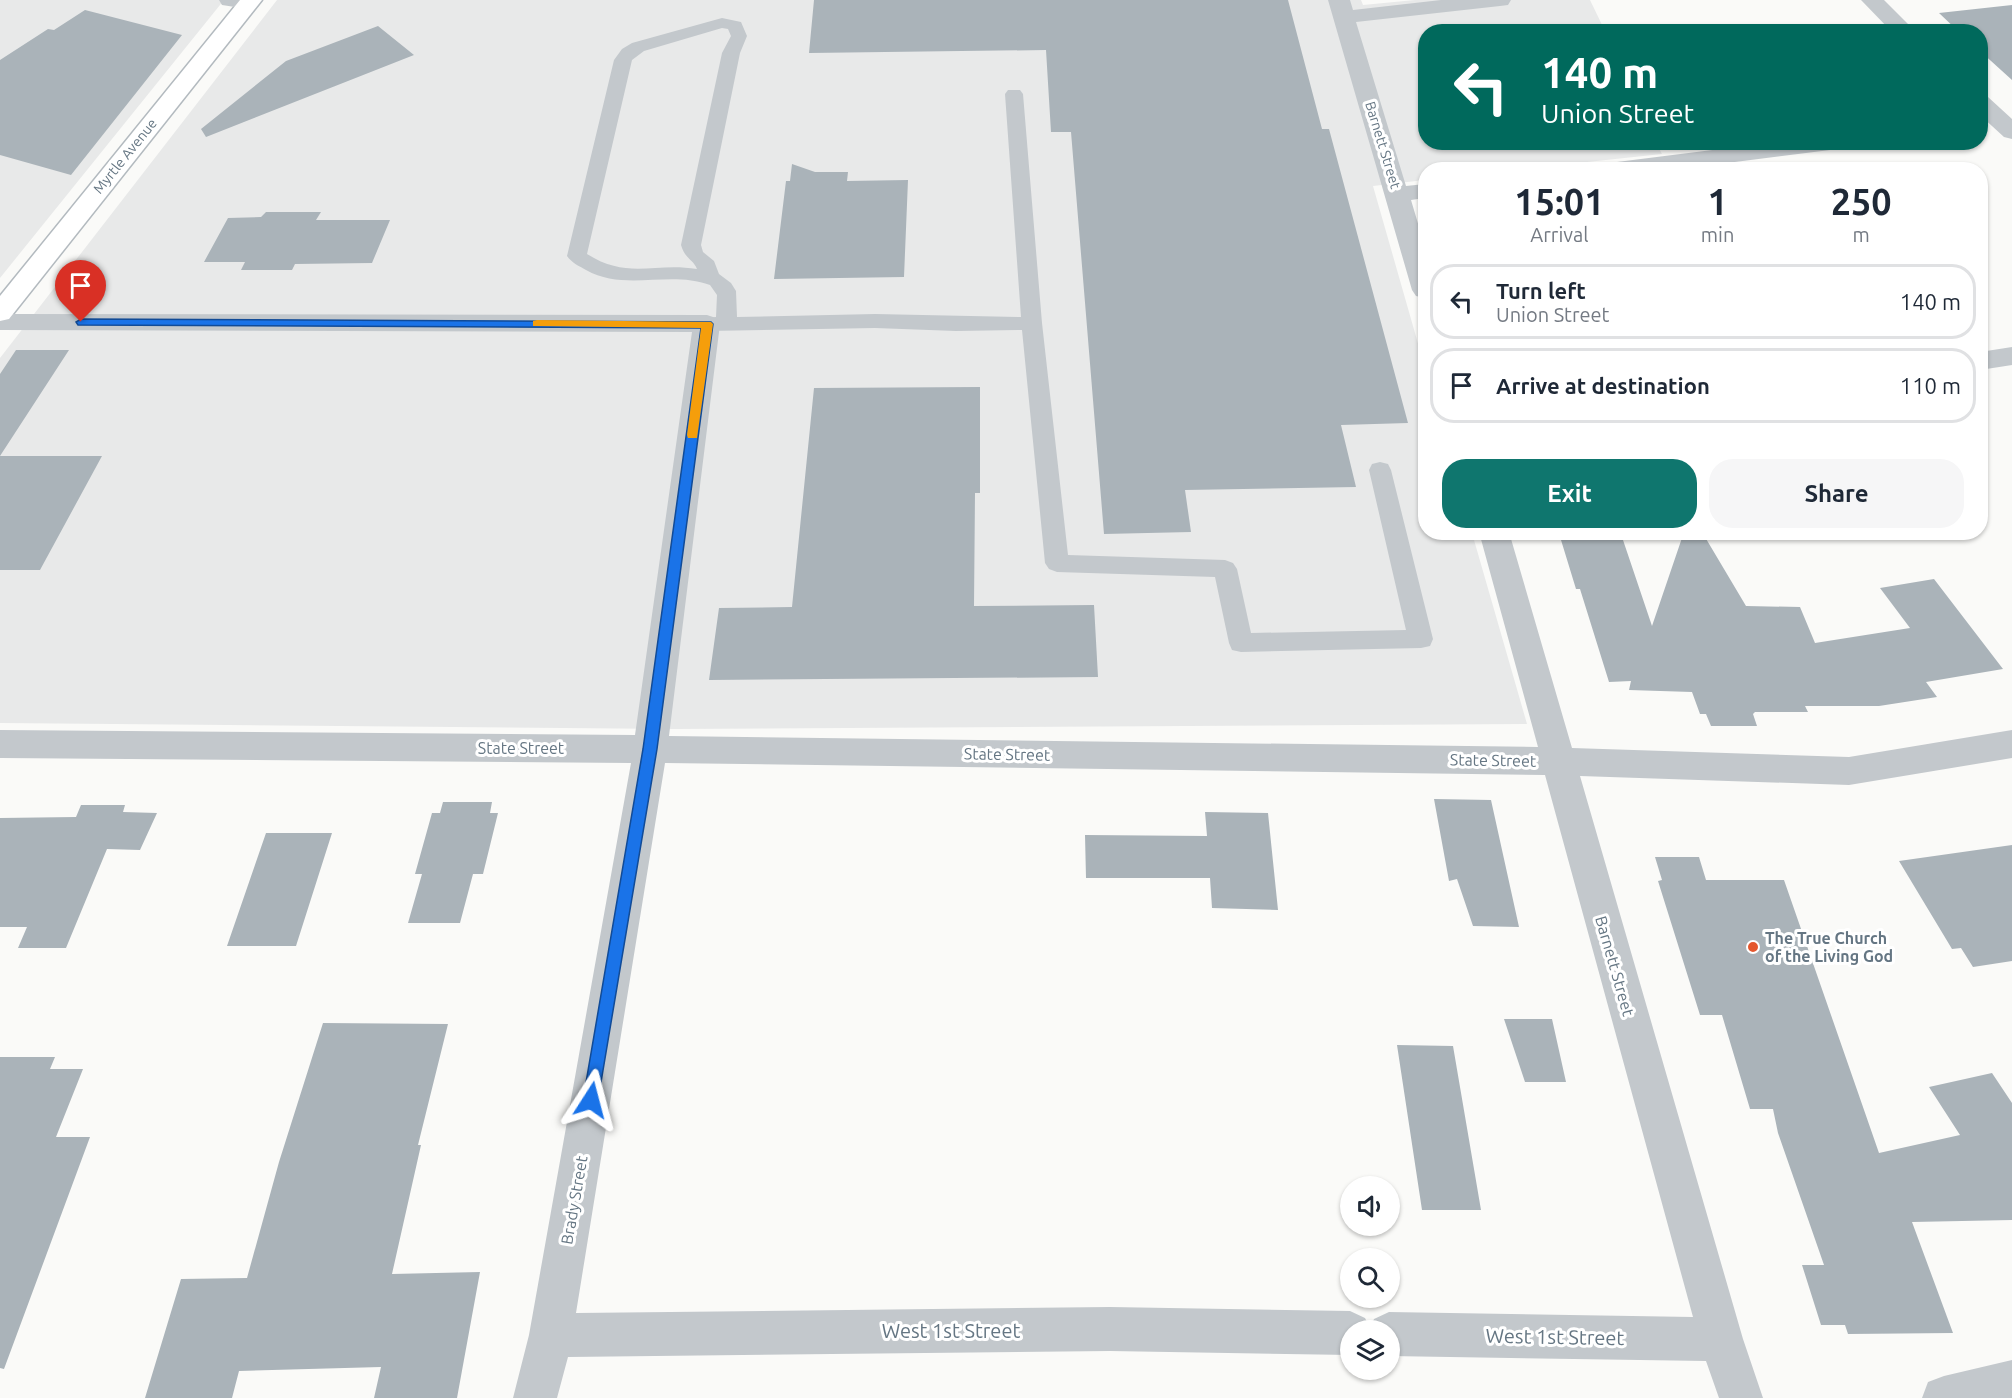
<!DOCTYPE html>
<style>
:root{--surface:#fff;--page:#f6f6f7;--text:#1f2937;--muted:#747a83;--line:#e0e1e3;--accent:#0f766e}
body{margin:0;font-family:Ubuntu,sans-serif;background:var(--page);color:var(--text);height:100vh;display:flex;flex-direction:column;font-size:22px;white-space:nowrap}
*{box-sizing:border-box;margin:0}
p{font-size:20px;color:var(--muted)}
.icon{flex:none;width:33px;height:33px;fill:none;stroke:currentColor;stroke-width:2;stroke-linecap:round;stroke-linejoin:round}
.map{position:relative;flex:1;overflow:hidden}
.side{position:absolute;left:1418px;top:162px;width:570px;height:378px;display:flex;flex-direction:column;background:var(--surface);border-radius:24px;box-shadow:0 2px 4px #0004}
.side>*{flex:none}
.hud{position:absolute;left:1418px;top:24px;width:570px;height:126px;border-radius:24px;box-shadow:0 2px 4px #0004;background:#00695c;color:#fff;overflow:hidden}
.controls{position:absolute;left:1340px;top:1176px;display:grid;gap:12px}
.controls a{display:grid;place-items:center;width:60px;height:60px;border-radius:50%;background:var(--surface);box-shadow:0 2px 4px #0004;font-size:30px}
.pin{position:absolute;display:grid;place-items:center;width:51px;height:51px;color:#fff;margin:-62px -26px;border-radius:50% 50% 50% 0;rotate:-45deg;box-shadow:0 0 6px #0007}
.pin .icon{rotate:45deg}
.me{position:absolute;width:66px;margin:-33px;rotate:9deg;stroke-linejoin:round;filter:drop-shadow(0 0 4px #0008)}
.turn{display:flex;align-items:center;gap:21px;height:126px;padding:0 24px;font-size:27px}
.turn .icon{width:78px;height:78px;stroke-width:2.5}
.turn b{display:block;font-size:42px;line-height:51px}
.eta{display:flex;justify-content:space-evenly;align-items:center;height:102px;text-align:center}
.eta b{font-size:36px;font-weight:700;line-height:42px}
.action{display:flex;gap:12px;margin-top:auto;padding:12px 24px}
.action a{flex:1;height:69px;border-radius:24px;background:var(--accent);color:#fff;font-size:24px;font-weight:700;line-height:69px;text-align:center}
.action a+a{background:var(--page);color:var(--text)}
ul{padding:0;list-style:none}
li{display:flex;align-items:center;gap:18px;height:75px;margin:0 12px 9px;padding:0 12px;border:3px solid var(--line);border-radius:24px}
li div{flex:1}
li b{display:block;font-size:22px}
li em{font-style:normal}
.map>svg:first-child{display:block}
.built{fill:#e8e9e9}
.building{fill:#aab3b9}
.lines{fill:none;stroke-linecap:round;stroke-linejoin:round}
.secondary-casing{stroke:#b3babf;stroke-width:3}
.lane{fill:#c3c8cc;fill-rule:evenodd}
.street{fill:#c3c8cc;fill-rule:evenodd}
.secondary{fill:#fff;fill-rule:evenodd}
.route{fill:#1a73e8;stroke:#114b97;stroke-width:1.5}
.slow{fill:#f59e0b}
.poi-dot{fill:#e4572e;stroke:#fff;stroke-width:2}
.labels{text-anchor:middle;stroke-width:6;stroke-linejoin:round;paint-order:stroke}
.far-street-label{font-size:14px;fill:#657683;stroke:#fff}
.street-label{font-size:16px;fill:#657683;stroke:#fff}
.poi-label{font-size:16px;font-weight:bold;fill:#657683;stroke:#fff;text-anchor:start}
.near-street-label{font-size:20px;fill:#657683;stroke:#fff}
</style>
<div class="map">
<svg width="2012" height="1398" viewBox="0 0 2012 1398">
<rect width="100%" height="100%" fill="#fafaf8"/>
<path class="built" d="M 0,0 L 224,0 L 0,278 Z
M 277,0 L 1361,0 L 1363,5 L 1415,0 L 1590,0 L 1605,31 L 1425,32 L 1425,142 L 1656,143 L 1662,154 L 1522,169 L 1425,170 L 1425,180 L 1373,186 L 1425,368 L 1425,532 L 1472,533 L 1527,724 L 674,729 L 0,723 L 0,358 Z"/>
<path class="building" d="M 814,0 L 1288,0 L 1322,129 L 1329,129 L 1408,423 L 1341,425 L 1356,487 L 1185,490 L 1191,532 L 1104,534 L 1071,132 L 1051,132 L 1046,50 L 809,53 Z
M 2012,5 L 2012,80 L 1980,51 L 1980,32 L 1959,32 L 1939,13 Z
M 85,10 L 182,35 L 71,175 L 0,155 L 0,60 L 48,29 L 54,30 Z
M 378,26 L 414,55 L 206,137 L 201,129 L 286,61 Z
M 792,164 L 815,172 L 848,172 L 847,181 L 908,180 L 904,277 L 774,279 L 786,181 L 790,181 Z
M 266,212 L 321,212 L 316,220 L 390,220 L 372,263 L 295,264 L 292,270 L 241,270 L 245,262 L 204,262 L 228,218 L 261,217 Z
M 16,350 L 69,350 L 0,456 L 102,456 L 40,570 L 0,570 L 0,374 Z
M 980,387 L 980,493 L 975,493 L 974,606 L 1094,605 L 1098,677 L 709,680 L 719,608 L 792,607 L 814,388 Z
M 1684,532 L 1702,532 L 1746,606 L 1800,607 L 1815,643 L 1910,628 L 1880,588 L 1934,579 L 2003,669 L 1926,682 L 1937,697 L 1879,706 L 1805,706 L 1808,712 L 1755,712 L 1753,714 L 1757,726 L 1711,726 L 1706,714 L 1700,714 L 1692,692 L 1629,690 L 1631,681 L 1609,682 L 1580,589 L 1576,589 L 1561,540 L 1623,540 L 1652,626 Z
M 1434,799 L 1491,800 L 1519,927 L 1473,926 L 1457,879 L 1449,881 Z
M 443,802 L 492,802 L 490,813 L 498,813 L 483,874 L 473,874 L 460,923 L 408,923 L 422,874 L 415,874 L 432,813 L 440,813 Z
M 81,805 L 125,805 L 123,812 L 157,813 L 140,850 L 107,849 L 66,948 L 18,948 L 27,927 L 0,927 L 0,818 L 76,817 Z
M 1205,812 L 1268,813 L 1278,910 L 1212,908 L 1210,878 L 1086,878 L 1085,835 L 1207,836 Z
M 266,833 L 332,833 L 296,946 L 227,946 Z
M 2012,845 L 2012,961 L 1973,967 L 1961,948 L 1952,949 L 1899,861 Z
M 1655,857 L 1699,857 L 1706,880 L 1784,880 L 1879,1153 L 1960,1135 L 1929,1087 L 1992,1073 L 2012,1103 L 2012,1220 L 1912,1222 L 1953,1333 L 1848,1334 L 1845,1325 L 1821,1325 L 1802,1265 L 1824,1265 L 1778,1133 L 1773,1109 L 1750,1109 L 1722,1015 L 1700,1015 L 1658,881 L 1662,880 Z
M 1504,1019 L 1552,1019 L 1566,1082 L 1525,1082 Z
M 323,1023 L 448,1024 L 418,1145 L 421,1145 L 392,1274 L 480,1272 L 457,1398 L 374,1398 L 381,1367 L 239,1371 L 232,1398 L 145,1398 L 181,1279 L 247,1278 L 279,1162 Z
M 1397,1045 L 1453,1046 L 1481,1210 L 1422,1210 Z
M 0,1057 L 55,1057 L 50,1069 L 83,1069 L 56,1137 L 90,1137 L 4,1369 L 0,1368 Z"/>
<g class="lines">
<defs>
<path id="secondary" d="M 240,0 L 262,0 L 9,319 L 0,321 L 0,296 Z"/>
</defs>
<use href="#secondary" class="secondary-casing"/>
<path class="lane" d="M 722,18 L 741,22 L 747,36 L 740,53 L 701,245 L 703,252 L 714,261 L 719,274 L 731,283 L 736,291 L 737,317 L 875,314 L 1021,317 L 1005,94 L 1008,90 L 1020,90 L 1023,94 L 1042,323 L 1068,555 L 1225,560 L 1233,563 L 1237,569 L 1251,633 L 1406,630 L 1369,470 L 1372,464 L 1380,462 L 1388,464 L 1391,470 L 1433,639 L 1430,646 L 1421,648 L 1241,652 L 1232,650 L 1229,643 L 1215,577 L 1057,572 L 1049,569 L 1045,563 L 1022,330 L 956,331 L 875,328 L 707,331 L 700,329 L 697,324 L 700,319 L 716,317 L 717,295 L 710,285 C 669,270 625,292 586,270 C 579,266 572,263 567,256 L 614,60 L 622,49 L 632,43 ZM 722,28 L 728,29 L 731,36 L 722,53 L 681,245 C 685,259 693,259 697,269 C 654,262 628,280 587,254 L 632,60 L 644,51 Z"/>
<path class="street" d="M 219,0 L 257,0 L 259,3 L 256,8 L 248,9 L 222,5 Z
M 1328,0 L 1350,0 L 1353,10 L 1441,0 L 1511,0 L 1508,5 L 1500,6 L 1356,22 L 1406,186 L 1425,184 L 1425,198 L 1411,200 L 1425,247 L 1425,298 L 1416,296 L 1412,290 Z
M 1861,0 L 1884,0 L 1916,32 L 1892,32 Z
M 1980,95 L 1988,97 L 2012,119 L 2012,139 L 2004,137 L 1980,115 Z
M 1776,142 L 1849,142 L 1846,147 L 1838,149 L 1672,170 L 1597,170 L 1600,165 L 1609,163 Z
M 0,314 L 707,315 L 716,318 L 720,324 L 669,736 L 1538,747 L 1479,532 L 1509,532 L 1572,748 L 1849,757 L 2012,730 L 2012,758 L 1849,785 L 1580,776 L 1743,1339 L 1763,1398 L 1719,1398 L 1706,1361 L 1389,1356 L 1389,1330 L 1350,1330 L 1350,1355 L 1110,1351 L 568,1357 L 557,1398 L 513,1398 L 529,1335 L 631,763 L 0,758 L 0,730 L 635,735 L 692,332 L 0,330 ZM 665,763 L 1545,775 L 1693,1317 L 1389,1312 L 1374,1319 L 1370,1328 L 1365,1318 L 1350,1311 L 1110,1307 L 576,1313 Z
M 2012,347 L 2012,365 L 1980,370 L 1980,352 Z
M 2012,1360 L 2012,1398 L 1922,1398 L 1928,1382 L 1944,1376 Z"/>
<use href="#secondary" class="secondary"/>
</g>
<path class="route" d="M 81,319 L 711,322 L 713,324 L 657,749 L 597,1106 L 591,1108 L 585,1106 L 583,1100 L 643,749 L 701,328 L 78,325 L 76,322 Z"/>
<path class="slow" d="M 537,320 L 711,322 L 713,324 L 697,438 L 688,438 L 687,435 L 701,328 L 533,326 L 533,321 Z"/>
<circle class="poi-dot" cx="1753" cy="947" r="6"/>
<g class="labels">
<g class="far-street-label">
<text transform="translate(1383 145) rotate(73)" y="5">Barnett Street</text>
<text transform="translate(125 156) rotate(-51)" y="5">Myrtle Avenue</text>
</g>
<g class="street-label">
<text x="521" y="754">State Street</text>
<text transform="translate(1007 754) rotate(1)" y="6">State Street</text>
<text transform="translate(1493 760) rotate(1)" y="6">State Street</text>
<text transform="translate(1615 966) rotate(74)" y="6">Barnett Street</text>
<text transform="translate(574 1200) rotate(-80)" y="6">Brady Street</text>
</g>
<g class="poi-label">
<text x="1765" y="944">The True Church<tspan x="1765" dy="18">of the Living God</tspan></text>
</g>
<g class="near-street-label">
<text x="951" y="1338">West 1st Street</text>
<text transform="translate(1555 1337) rotate(1)" y="7">West 1st Street</text>
</g>
</g>
</svg>
<div class="controls">
<a><svg class="icon" aria-label="sound" viewBox="0 0 24 24"><path d="M4 9h4l5-4v14l-5-4H4zM17 9q2 3 0 6"/></svg></a>
<a><svg class="icon" aria-label="search" viewBox="0 0 24 24"><circle cx="10" cy="10" r="6"/><path d="M15 15l6 6"/></svg></a>
<a><svg class="icon" aria-label="layers" viewBox="0 0 24 24"><path d="M12 4l9 5-9 5-9-5zM3 14l9 5 9-5"/></svg></a>
</div>
<div class="pin" style="left:81px;top:322px;background:#d93025"><svg class="icon" aria-label="arrive" viewBox="0 0 24 24"><path d="M6 21V4h12l-3 4 3 4H6"/></svg></div>
<svg class="me" style="left:591px;top:1100px" viewBox="-20 -20 40 40"><path d="M0-17L14 15 0 8-14 15z" fill="#1a73e8" stroke="#fff" stroke-width="4"/></svg>
<div class="hud">
<div class="turn"><svg class="icon" aria-label="left" viewBox="0 0 24 24"><path d="M17 20v-9H6M10 6l-5 5 5 5"/></svg><div><b>140 m</b>Union Street</div></div>
</div>
<section class="side">
<div class="eta">
<div><b>15:01</b><p>Arrival</p></div>
<div><b>1</b><p>min</p></div>
<div><b>250</b><p>m</p></div>
</div>
<ul>
<li><svg class="icon" aria-label="left" viewBox="0 0 24 24"><path d="M17 20v-9H6M10 6l-5 5 5 5"/></svg><div><b>Turn left</b><p>Union Street</p></div><em>140 m</em></li>
<li><svg class="icon" aria-label="arrive" viewBox="0 0 24 24"><path d="M6 21V4h12l-3 4 3 4H6"/></svg><div><b>Arrive at destination</b></div><em>110 m</em></li>
</ul>
<div class="action"><a>Exit</a><a>Share</a></div>
</section>
</div>
